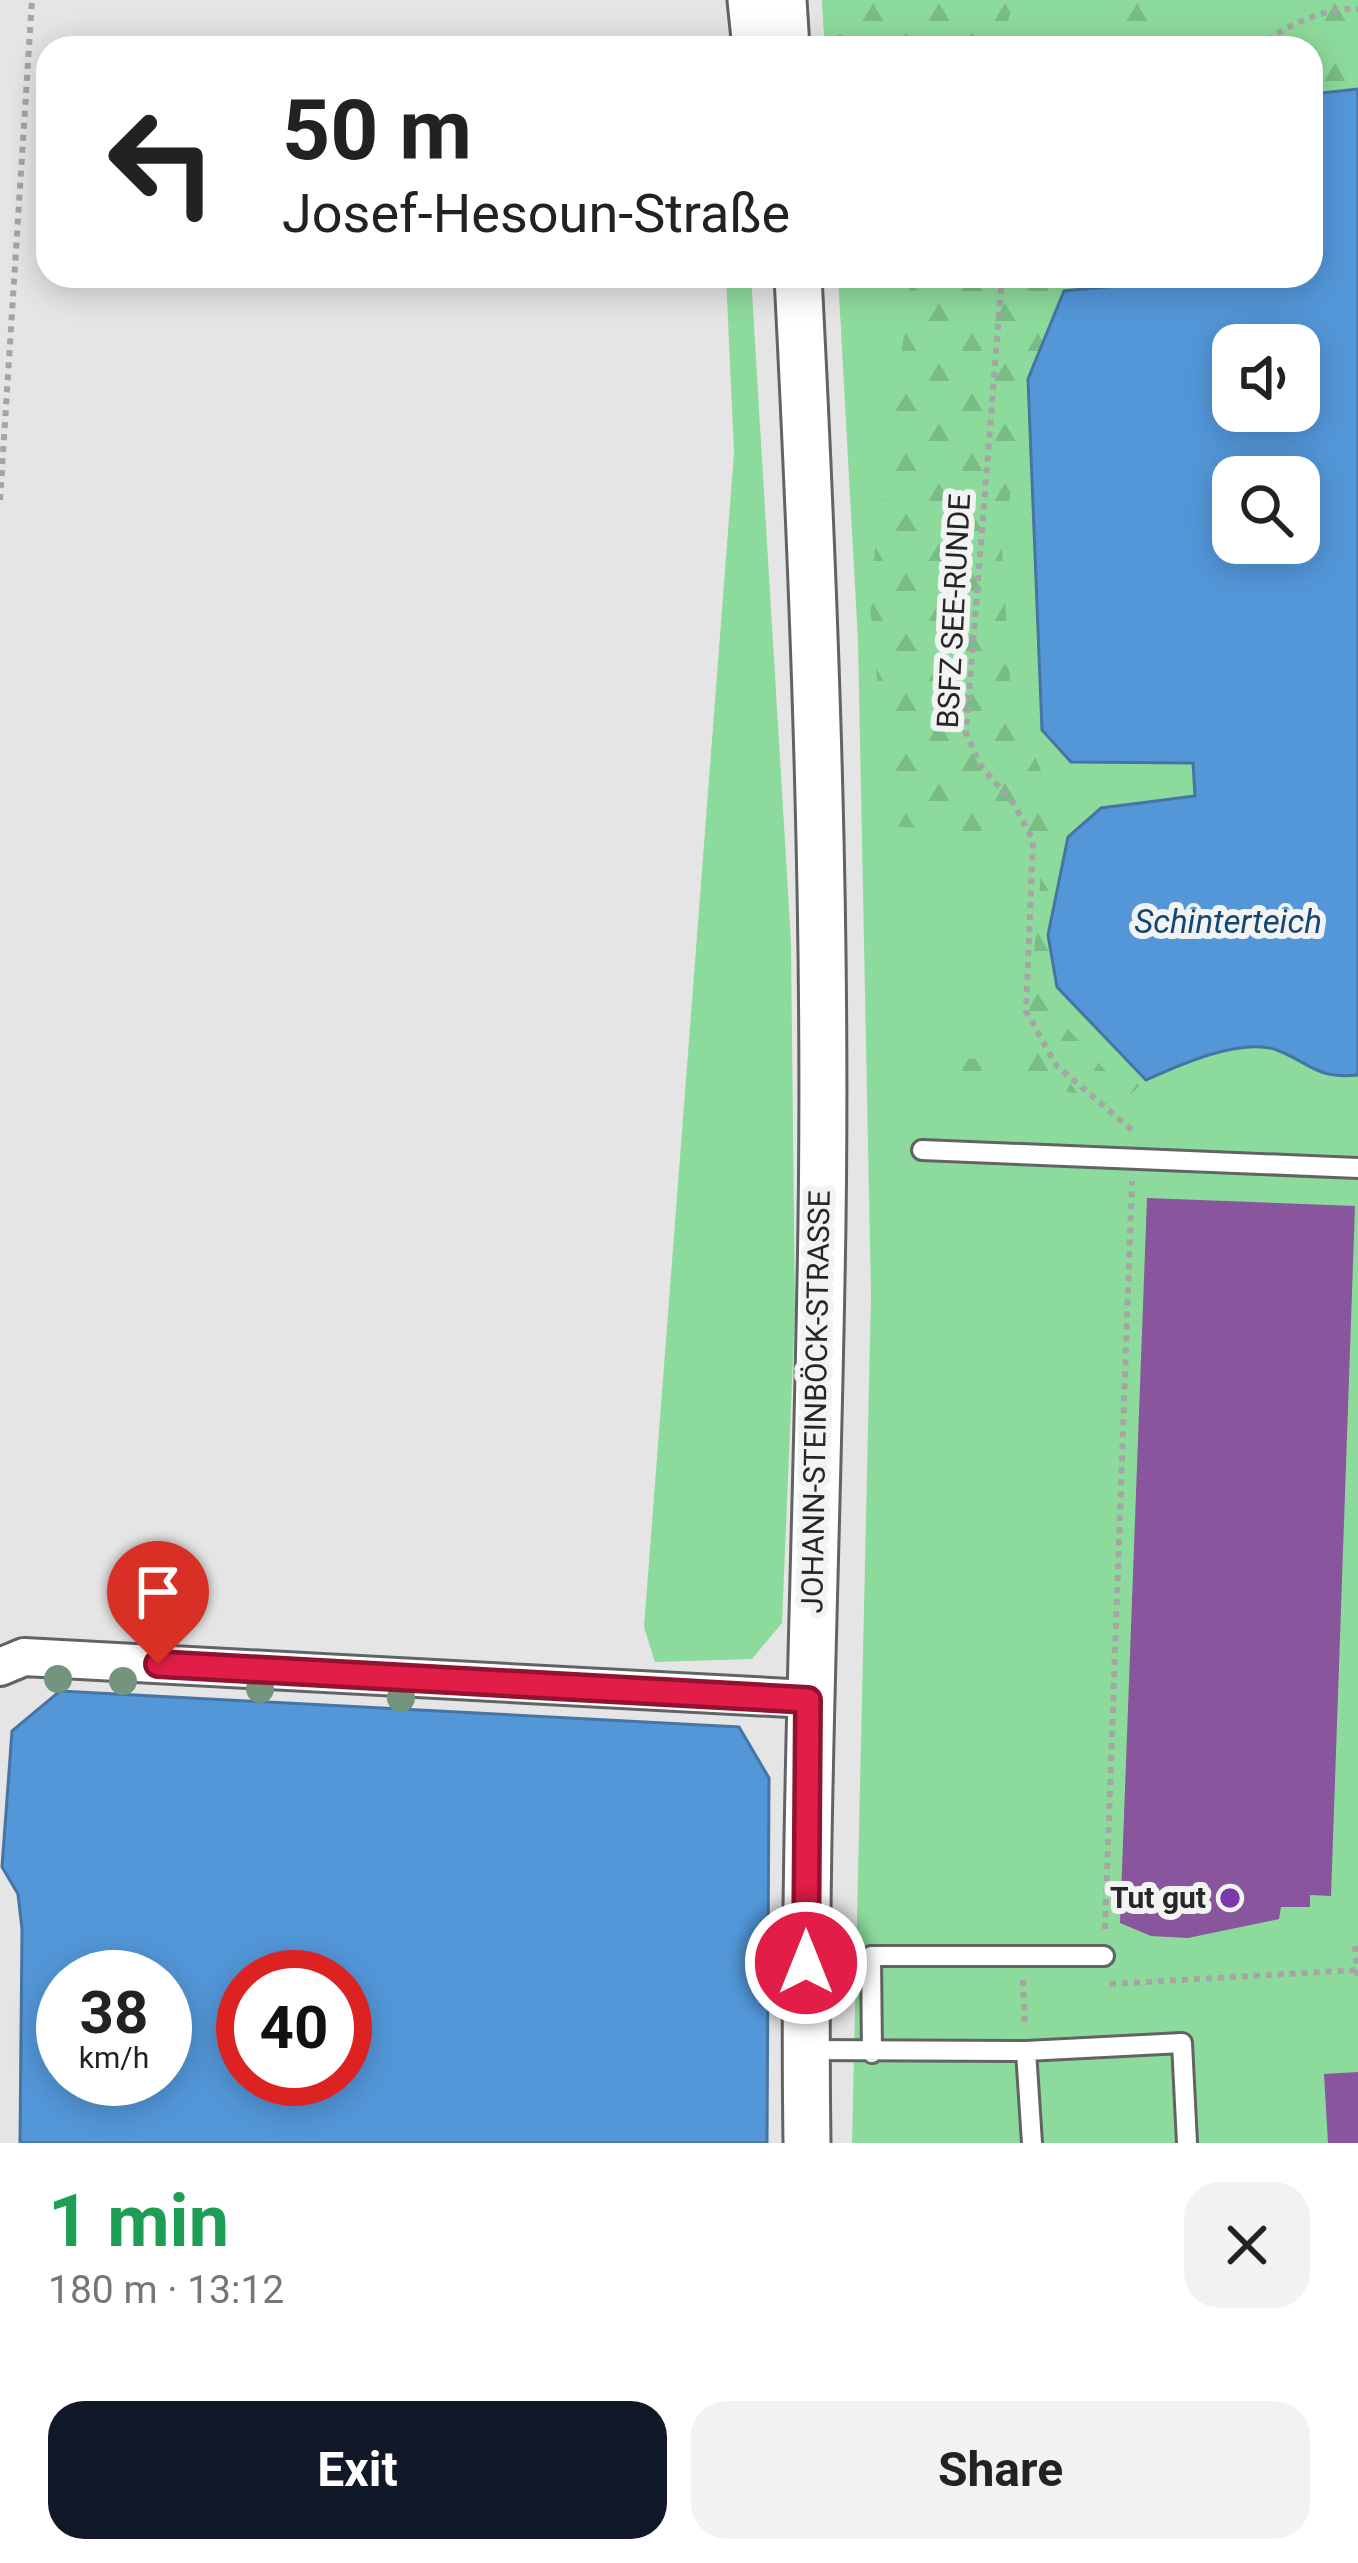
<!DOCTYPE html>
<meta charset="utf-8">
<style>
:root{--surface:#fff;--page:#f2f2f2;--text:#222;--muted:#767676;--accent:#111827}
body{margin:0;font-family:Roboto,sans-serif;background:var(--page);color:var(--text);height:100vh;display:flex;flex-direction:column;font-size:45px;white-space:nowrap}
*{box-sizing:border-box;margin:0}
p{font-size:39px;color:var(--muted)}
.icon{flex:none;width:66px;height:66px;fill:none;stroke:currentColor;stroke-width:2;stroke-linecap:round;stroke-linejoin:round}
.map{position:relative;height:2143px;overflow:hidden}
.sheet{display:flex;flex-direction:column;background:var(--surface);flex:1}
.sheet>*{flex:none}
.guide{position:absolute;left:36px;top:36px;width:1287px;height:252px;border-radius:36px;box-shadow:0 6px 30px #0003;background:#fff;color:var(--text);overflow:hidden}
.fabs{position:absolute;left:1212px;top:324px;display:grid;gap:24px}
.fabs a{display:grid;place-items:center;width:108px;height:108px;border-radius:24px;background:var(--surface);box-shadow:0 6px 30px #0003;font-size:60px}
.speed{position:absolute;left:36px;top:1950px;display:flex;gap:24px;font-size:60px;font-weight:700;text-align:center}
.speed>*{display:grid;place-content:center;width:156px;height:156px;border-radius:50%;background:var(--surface);box-shadow:0 6px 30px #0003;line-height:1}
.speed small{font-size:30px;font-weight:400}
.speed .limit{border:18px solid #d22;background:#fff;color:#111}
.pin{position:absolute;display:grid;place-items:center;width:102px;height:102px;color:#fff;margin:-123px -51px;border-radius:50% 50% 50% 0;rotate:-45deg;box-shadow:0 0 12px #0007}
.pin .icon{rotate:45deg}
.me{position:absolute;width:132px;margin:-66px;rotate:0deg;stroke-linejoin:round;filter:drop-shadow(0 0 9px #0008)}
.turn{display:flex;align-items:center;gap:42px;height:252px;padding:0 48px;font-size:54px}
.turn .icon{width:156px;height:156px;stroke-width:2.5}
.turn b{display:block;font-size:84px;line-height:102px}
.round{display:grid;place-items:center;flex:none;width:126px;height:126px;border-radius:36px;background:var(--page)}
.summary{display:flex;align-items:center;justify-content:space-between;height:204px;padding:0 48px}
h1{font-size:72px;font-weight:700;line-height:90px;color:#1e9e55}
.primary-button{display:flex;gap:24px;margin-top:auto;padding:24px 48px}
.primary-button a{flex:1;height:138px;border-radius:36px;background:var(--accent);color:#fff;font-size:48px;font-weight:700;line-height:138px;text-align:center}
.primary-button a+a{background:var(--page);color:var(--text)}
.map>svg:first-child{display:block}
.green{fill:#8ddb9c;fill-rule:evenodd}
.forest{fill:url(#forest-firs)}
.water{fill:#5397d9;stroke:#4675a3;stroke-width:3;fill-rule:evenodd}
.building{fill:#89559c}
.lines{fill:none;stroke-linecap:round;stroke-linejoin:round}
.service-casing{stroke:#626364;stroke-width:24}
.minor-casing{stroke:#626364;stroke-width:42}
.tertiary-casing{stroke:#626364;stroke-width:51}
.path{stroke:#a5a5a6;stroke-width:6;stroke-dasharray:6 6;stroke-linecap:butt}
.service{stroke:#fff;stroke-width:18}
.minor{stroke:#fff;stroke-width:36}
.tertiary{stroke:#fff;stroke-width:45}
.tree{fill:#74947e}
.route-casing{stroke:#92132f;stroke-width:30}
.route{stroke:#e11d48;stroke-width:21}
.poi-dot{fill:#7c39ad;stroke:#f2f3f3;stroke-width:4.5}
.labels{text-anchor:middle;stroke-width:12;stroke-linejoin:round;paint-order:stroke}
.street-label{font-size:30px;fill:#262626;stroke:#f2f3f3}
.poi-label{font-size:30px;font-weight:bold;fill:#262626;stroke:#f2f3f3;text-anchor:end}
.water-label{font-size:33px;font-style:italic;fill:#154672;stroke:#f2f3f3}
</style>
<div class="map">
<svg width="1358" height="2143" viewBox="0 0 1358 2143">
<defs>
<pattern id="forest-firs" width="22" height="20" patternUnits="userSpaceOnUse" patternTransform="scale(3)"><rect width="22" height="20" fill="#8ddb9c"/><path d="M5 1l3.5 6h-7zM16 11l3.5 6h-7z" fill="#7abc86"/></pattern>
</defs>
<rect width="100%" height="100%" fill="#e5e5e6"/>
<path class="green" d="M 822,0 L 1358,0 L 1358,2143 L 852,2143 L 871,1295 L 858,641 L 838,276 L 1311,276 L 1311,48 L 825,48 ZM 1233,345 L 1299,345 L 1299,411 L 1233,411 ZM 1233,477 L 1299,477 L 1299,543 L 1233,543 Z
M 726,276 L 751,276 L 791,942 L 795,1311 L 782,1623 L 752,1659 L 655,1662 L 644,1627 L 734,453 Z"/>
<path class="forest" d="M 822,0 L 1013,0 L 1002,48 L 825,48 Z
M 1116,0 L 1159,0 L 1152,48 L 1115,48 Z
M 1310,0 L 1358,0 L 1358,89 L 1313,94 L 1311,103 L 1311,48 L 1294,48 L 1307,38 Z
M 912,276 L 1221,276 L 1064,292 L 1028,379 L 1002,549 L 1011,696 L 1068,838 L 1048,935 L 1051,1010 L 1107,1072 L 1146,1080 L 1126,1099 L 916,1074 L 919,1057 L 1025,1060 L 1044,838 L 891,826 L 869,595 Z"/>
<path class="water" d="M 1358,89 L 1358,1075 C 1316,1079 1312,1064 1277,1050 C 1241,1037 1179,1065 1146,1080 L 1057,987 L 1048,935 L 1068,837 L 1101,808 L 1195,796 L 1193,763 L 1071,762 L 1042,730 L 1028,379 L 1064,291 L 1221,276 L 1311,276 L 1312,94 ZM 1233,345 L 1299,345 L 1299,411 L 1233,411 ZM 1233,477 L 1299,477 L 1299,543 L 1233,543 Z
M 60,1691 L 739,1727 L 769,1778 L 767,2143 L 20,2143 L 22,1929 L 18,1894 L 2,1867 L 12,1731 ZM 63,1977 L 165,1977 L 165,2079 L 63,2079 ZM 243,1977 L 345,1977 L 345,2079 L 243,2079 Z"/>
<path class="building" d="M 1147,1198 L 1355,1206 L 1331,1896 L 1310,1895 L 1310,1907 L 1281,1907 L 1279,1919 L 1188,1938 L 1151,1936 L 1120,1923 Z
M 1358,2072 L 1358,2143 L 1328,2143 L 1324,2074 Z"/>
<g class="lines">
<defs>
<path id="service" d="M 922,1150 L 1358,1168
M 806,2050 L 1026,2051 L 1032,2143
M 1026,2051 L 1182,2043 L 1187,2143
M 872,2053 L 871,1956 L 1104,1956"/>
<path id="minor" d="M 0,1667 L 24,1657 L 808,1699"/>
<path id="tertiary" d="M 751,0 L 756,48
M 783,0 L 786,48
M 798,276 C 815,610 828,945 821,1280 C 816,1568 803,1855 807,2143"/>
</defs>
<use href="#service" class="service-casing"/>
<use href="#minor" class="minor-casing"/>
<use href="#tertiary" class="tertiary-casing"/>
<path class="path" d="M 1258,48 C 1283,26 1325,7 1358,9
M 1002,276 L 966,733 L 981,766 L 1014,804 L 1033,840 L 1026,1011 L 1056,1065 L 1133,1131
M 0,500 L 32,0
M 1105,1929 L 1132,1181
M 1355,1946 L 1358,1981
M 1023,1980 L 1025,2027
M 1110,1984 L 1357,1970"/>
<use href="#service" class="service"/>
<use href="#minor" class="minor"/>
<use href="#tertiary" class="tertiary"/>
</g>
<g class="tree">
<circle cx="58" cy="1679" r="14"/>
<circle cx="123" cy="1681" r="14"/>
<circle cx="260" cy="1689" r="14"/>
<circle cx="401" cy="1698" r="14"/>
</g>
<g class="lines">
<defs>
<path id="route" d="M 158,1664 L 808,1700 L 806,1963"/>
</defs>
<use href="#route" class="route-casing"/>
<use href="#route" class="route"/>
</g>
<circle class="poi-dot" cx="1230" cy="1898" r="12"/>
<g class="labels">
<g class="street-label">
<text transform="translate(954 611) rotate(-87)" y="10">BSFZ SEE-RUNDE</text>
<text transform="translate(816 1402) rotate(-89)" y="10">JOHANN-STEINBÖCK-STRASSE</text>
</g>
<g class="poi-label">
<text x="1206" y="1908">Tut gut</text>
</g>
<g class="water-label">
<text x="1228" y="933">Schinterteich</text>
</g>
</g>
</svg>
<div class="fabs">
<a><svg class="icon" aria-label="sound" viewBox="0 0 24 24"><path d="M4 9h4l5-4v14l-5-4H4zM17 9q2 3 0 6"/></svg></a>
<a><svg class="icon" aria-label="search" viewBox="0 0 24 24"><circle cx="10" cy="10" r="6"/><path d="M15 15l6 6"/></svg></a>
</div>
<div class="speed"><div>38<small>km/h</small></div><div class="limit">40</div></div>
<div class="pin" style="left:158px;top:1664px;background:#d93025"><svg class="icon" aria-label="arrive" viewBox="0 0 24 24"><path d="M6 21V4h12l-3 4 3 4H6"/></svg></div>
<svg class="me" style="left:806px;top:1963px" viewBox="-20 -20 40 40"><circle r="17" fill="#e11d48" stroke="#fff" stroke-width="3"/><path d="M0-11L8 9 0 5-8 9z" fill="#fff"/></svg>
<div class="guide">
<div class="turn"><svg class="icon" aria-label="left" viewBox="0 0 24 24"><path d="M17 20v-9H6M10 6l-5 5 5 5"/></svg><div><b>50 m</b>Josef-Hesoun-Straße</div></div>
</div>
</div>
<section class="sheet">
<div class="summary"><div><h1>1 min</h1><p>180 m · 13:12</p></div><a class="round"><svg class="icon" aria-label="close" viewBox="0 0 24 24"><path d="M6 6l12 12M18 6L6 18"/></svg></a></div>
<div class="primary-button"><a>Exit</a><a>Share</a></div>
</section>
